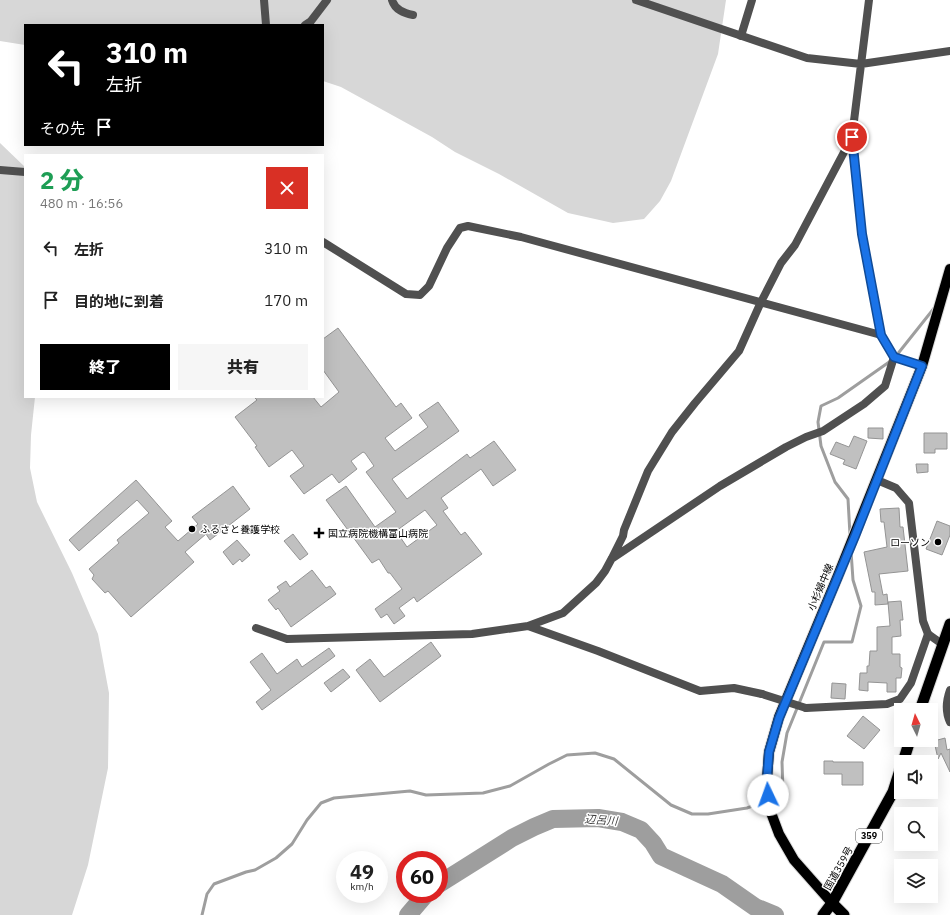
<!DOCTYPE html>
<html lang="ja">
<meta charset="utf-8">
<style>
:root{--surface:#fff;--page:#f6f6f6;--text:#222;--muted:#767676;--accent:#000}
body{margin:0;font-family:"IBM Plex Sans","Noto Sans JP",sans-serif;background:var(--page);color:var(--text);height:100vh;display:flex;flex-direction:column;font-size:15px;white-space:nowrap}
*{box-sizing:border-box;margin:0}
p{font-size:13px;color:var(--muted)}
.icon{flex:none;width:22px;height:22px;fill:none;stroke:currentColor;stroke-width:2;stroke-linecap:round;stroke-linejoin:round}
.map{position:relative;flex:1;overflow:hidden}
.details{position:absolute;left:24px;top:154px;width:300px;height:244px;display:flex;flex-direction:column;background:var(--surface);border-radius:0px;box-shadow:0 4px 16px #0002}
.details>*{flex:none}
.banner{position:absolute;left:24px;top:24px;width:300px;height:122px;border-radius:0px;box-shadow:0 4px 16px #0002;background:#000;color:#fff;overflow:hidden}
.needle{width:26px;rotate:355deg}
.buttons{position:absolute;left:894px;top:703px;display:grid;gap:8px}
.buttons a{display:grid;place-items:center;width:44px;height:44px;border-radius:0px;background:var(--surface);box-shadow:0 4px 16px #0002;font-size:20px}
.speed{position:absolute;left:336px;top:851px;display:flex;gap:8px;font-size:20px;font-weight:700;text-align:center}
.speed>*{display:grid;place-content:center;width:52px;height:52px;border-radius:50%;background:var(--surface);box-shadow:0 4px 16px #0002;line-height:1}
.speed small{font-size:10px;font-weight:400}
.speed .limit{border:6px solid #d22;background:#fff;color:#111}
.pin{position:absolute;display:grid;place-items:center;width:34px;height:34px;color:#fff;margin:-17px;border:2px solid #fff;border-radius:50%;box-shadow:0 1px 4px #0007}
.me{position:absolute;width:44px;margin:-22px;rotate:357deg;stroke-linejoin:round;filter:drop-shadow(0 0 3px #0008)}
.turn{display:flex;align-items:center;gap:14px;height:84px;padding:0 16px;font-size:18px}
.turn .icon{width:52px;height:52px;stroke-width:2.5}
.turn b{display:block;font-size:28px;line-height:34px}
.then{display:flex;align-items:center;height:38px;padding:0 16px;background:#0003;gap:8px;font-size:15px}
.round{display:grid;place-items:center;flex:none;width:42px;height:42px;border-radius:0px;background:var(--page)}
.summary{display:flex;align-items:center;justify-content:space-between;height:68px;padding:0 16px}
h1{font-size:24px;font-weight:800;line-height:30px;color:#1e9e55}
.cta{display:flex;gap:8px;margin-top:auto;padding:8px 16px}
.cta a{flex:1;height:46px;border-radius:0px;background:var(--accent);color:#fff;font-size:16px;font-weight:800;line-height:46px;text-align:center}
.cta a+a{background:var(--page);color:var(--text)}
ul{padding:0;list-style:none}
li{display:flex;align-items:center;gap:12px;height:52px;padding:0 16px}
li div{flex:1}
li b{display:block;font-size:15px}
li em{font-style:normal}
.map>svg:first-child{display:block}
.green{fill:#d7d7d7}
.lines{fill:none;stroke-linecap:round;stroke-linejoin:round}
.stream{stroke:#9e9e9e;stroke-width:3}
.river{stroke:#9e9e9e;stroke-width:18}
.building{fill:#c0c0c0;stroke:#949494;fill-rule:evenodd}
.primary-casing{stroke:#dbdbdb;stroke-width:12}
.trunk-casing{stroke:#dbdbdb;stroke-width:13}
.minor{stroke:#505050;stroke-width:8}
.tertiary{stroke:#505050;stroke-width:8}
.primary{stroke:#000;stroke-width:10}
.trunk{stroke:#000;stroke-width:11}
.minor-bridge{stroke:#505050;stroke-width:8}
.route-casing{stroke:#114b97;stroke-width:10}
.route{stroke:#1a73e8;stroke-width:7}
.poi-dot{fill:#000;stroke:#fff;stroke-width:1.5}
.labels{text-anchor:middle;stroke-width:3;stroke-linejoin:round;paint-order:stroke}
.shield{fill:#fff;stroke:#4c4c4c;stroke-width:1}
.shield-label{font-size:9px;font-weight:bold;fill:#000}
.poi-label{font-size:10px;fill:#000;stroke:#fff;text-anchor:start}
.street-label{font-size:10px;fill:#000;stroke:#fff}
.water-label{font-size:11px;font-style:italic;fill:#3f3f3f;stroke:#fff}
</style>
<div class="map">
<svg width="950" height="915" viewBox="0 0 950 915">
<rect width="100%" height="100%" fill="#fff"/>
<path class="green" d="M 0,0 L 726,0 L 718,54 L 671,181 L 660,201 L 644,219 L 613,223 L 568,213 L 499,174 L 455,152 L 432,137 L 341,87 L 323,81 L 323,25 L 25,25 L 25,45 L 0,41 Z
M 0,143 L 25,167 L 25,397 L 35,397 L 31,435 L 30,468 L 37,502 L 72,573 L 98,634 L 109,693 L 108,768 L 88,865 L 72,915 L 0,915 Z"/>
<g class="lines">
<path class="stream" d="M 896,356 L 935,307
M 850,535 L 848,499 L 835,482 L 821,446 L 818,422 L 821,406 L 838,398 L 892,360
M 771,798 L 783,792 L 782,762 L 787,733 L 824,642 L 852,642 L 861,606 L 853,580 L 851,551
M 202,915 L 207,894 L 214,884 L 246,872 L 255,870 L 276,858 L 292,844 L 307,820 L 321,803 L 334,798 L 410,791 L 426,795 L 483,793 L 510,786 L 549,764 L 567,755 L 595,753 L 614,759 L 671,805 L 692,814 L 708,814 L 747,808 L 766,801"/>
<path class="river" d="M 439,884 L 512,838 L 534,827 L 553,819 L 598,818 L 622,822 L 641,830 L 653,843 L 661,856 L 722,884 L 755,907 L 775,915
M 408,915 L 426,894"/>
</g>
<path class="building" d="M 338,328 L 396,407 L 401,403 L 412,418 L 385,438 L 395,451 L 428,427 L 419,415 L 438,402 L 459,431 L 392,479 L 407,499 L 467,454 L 470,458 L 494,441 L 516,470 L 493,486 L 481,469 L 441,498 L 448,508 L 443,511 L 461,535 L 465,532 L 482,554 L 417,602 L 414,597 L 399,608 L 405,616 L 394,624 L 387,614 L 381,618 L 375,609 L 402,589 L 390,573 L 388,573 L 379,559 L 372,563 L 326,500 L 346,486 L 375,527 L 396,512 L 366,472 L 374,466 L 365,453 L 363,452 L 351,461 L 357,469 L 339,483 L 332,474 L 304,494 L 290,476 L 304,466 L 292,450 L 269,467 L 255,447 L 257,446 L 235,417 L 257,400 L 254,397 L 313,397 L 321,407 L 339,392 L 323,370 L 323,339 ZM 425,510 L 437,525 L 407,547 L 396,531 Z
M 868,428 L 883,428 L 883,439 L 868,438 Z
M 924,433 L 947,433 L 947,449 L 935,449 L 935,453 L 924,453 Z
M 854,436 L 867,441 L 856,469 L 843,464 L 845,460 L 830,454 L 836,442 L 849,447 Z
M 916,464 L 928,464 L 928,472 L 917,473 Z
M 136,480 L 172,521 L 165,527 L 178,541 L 198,524 L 192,517 L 233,486 L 250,509 L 210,540 L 206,534 L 185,552 L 194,562 L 131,617 L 108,591 L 105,593 L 92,579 L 94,575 L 89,569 L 119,543 L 117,540 L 149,513 L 137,500 L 79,551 L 69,540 Z
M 899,508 L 900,527 L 903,527 L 908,571 L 879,574 L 883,595 L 887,594 L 888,604 L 875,605 L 875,592 L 872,592 L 864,552 L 887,547 L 884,522 L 881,522 L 880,509 Z
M 937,521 L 950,526 L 950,535 L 942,555 L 926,549 Z
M 293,534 L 308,554 L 300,560 L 284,541 Z
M 237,540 L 250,555 L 242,562 L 240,559 L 233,565 L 223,552 Z
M 312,570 L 326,588 L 330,586 L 336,594 L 291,627 L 278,608 L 276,610 L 268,600 L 280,591 L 277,587 L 286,581 L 290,587 Z
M 901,601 L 903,620 L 900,620 L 901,636 L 892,637 L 892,654 L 900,654 L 900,667 L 902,668 L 901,678 L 896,678 L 896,692 L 887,692 L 887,683 L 868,682 L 868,691 L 859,690 L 860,673 L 867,673 L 867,666 L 869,666 L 870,651 L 877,651 L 877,627 L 890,626 L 888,602 Z
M 431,642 L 441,656 L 380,702 L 356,670 L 370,659 L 384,677 Z
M 329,648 L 335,656 L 262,710 L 256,702 L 271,690 L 250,662 L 262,653 L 277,674 L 297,659 L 302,667 Z
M 343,669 L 350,677 L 331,692 L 324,683 Z
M 832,683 L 846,684 L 845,699 L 831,698 Z
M 863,716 L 880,730 L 864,749 L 847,736 Z
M 945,738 L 947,750 L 950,749 L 950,772 L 941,753 L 938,759 L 934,741 Z
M 824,761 L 833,761 L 833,762 L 863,762 L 863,785 L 842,785 L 842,774 L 824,774 Z"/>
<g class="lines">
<defs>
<path id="primary" d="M 832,903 L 794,860 L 779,834 L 770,810 L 767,779 L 769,752 L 779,717 L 837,578 L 922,366 L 950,269"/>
<path id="trunk" d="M 920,710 L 950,624
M 903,762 L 910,740
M 832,903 L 844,915
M 823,915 L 832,903 L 893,792 L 901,767"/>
</defs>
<use href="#primary" class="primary-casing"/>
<use href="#trunk" class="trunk-casing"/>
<path class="minor" d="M 264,0 L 266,25
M 392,0 C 395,10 404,13 413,15
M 305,25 L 311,21 L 327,0
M 741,36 L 752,0
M 0,170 L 25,172
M 323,242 L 406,294 L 420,295 L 429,286 L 447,248 L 460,228 L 468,226 L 521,237 L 881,335
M 613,558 L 720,486 L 786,447 L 806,437 L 823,431 L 864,404 L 885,386 L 894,357
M 528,626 L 598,651 L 700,691 L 734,688 L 762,694
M 256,628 L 287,639 L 472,634 L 528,626 L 563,613 L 596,583 L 605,571 L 612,558 L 623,536 L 624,530 L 648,471 L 672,432 L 695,403 L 739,351 L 761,302 L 781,263 L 795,245 L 852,137
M 950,690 C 946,701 945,711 950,722
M 806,708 L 887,704 L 900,699 L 911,683 L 928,634"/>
<path class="tertiary" d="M 636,0 L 807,58 L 861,64 L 950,51
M 869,0 L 852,137 L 862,234 L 881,335 L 894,357 L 922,366
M 877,480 L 896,488 L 909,503 L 923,621 L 928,634 L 942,644"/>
<use href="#primary" class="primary"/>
<use href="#trunk" class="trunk"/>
<path class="minor-bridge" d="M 762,694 L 806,708"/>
</g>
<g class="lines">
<defs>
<path id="route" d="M 768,795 L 767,779 L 769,752 L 779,718 L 855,536 L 922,366 L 894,357 L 881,335 L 862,234 L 852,137"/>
</defs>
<use href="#route" class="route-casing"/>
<use href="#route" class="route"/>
</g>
<g class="poi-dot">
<circle cx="192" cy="529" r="4"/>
<path d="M317 527h4v4h4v4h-4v4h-4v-4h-4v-4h4z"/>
<circle cx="938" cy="542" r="4"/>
</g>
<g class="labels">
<rect class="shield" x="856" y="829" width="26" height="14" rx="3"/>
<g class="shield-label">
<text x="869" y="839">359</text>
</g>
<g class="poi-label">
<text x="200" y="533">ふるさと養護学校</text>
<text x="328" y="537">国立病院機構富山病院</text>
<text x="930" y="546" text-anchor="end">ローソン</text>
</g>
<g class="street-label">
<text transform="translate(820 587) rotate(-67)" y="4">小杉婦中線</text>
<text transform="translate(838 868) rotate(-61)" y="4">国道359号</text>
</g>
<g class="water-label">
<text transform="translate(601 820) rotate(4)" y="4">辺呂川</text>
</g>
</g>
</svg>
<div class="buttons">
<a><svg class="needle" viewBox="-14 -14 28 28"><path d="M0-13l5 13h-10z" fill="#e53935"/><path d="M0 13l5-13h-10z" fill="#767676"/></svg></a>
<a><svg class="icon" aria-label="sound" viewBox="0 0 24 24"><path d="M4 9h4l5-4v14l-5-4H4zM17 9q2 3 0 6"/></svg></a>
<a><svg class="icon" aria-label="search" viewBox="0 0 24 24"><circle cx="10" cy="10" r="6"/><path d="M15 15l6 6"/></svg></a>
<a><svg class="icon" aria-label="layers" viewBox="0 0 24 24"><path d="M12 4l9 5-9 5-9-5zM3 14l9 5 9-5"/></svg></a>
</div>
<div class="speed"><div>49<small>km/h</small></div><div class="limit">60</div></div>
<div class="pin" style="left:852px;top:137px;background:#d93025"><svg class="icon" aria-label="arrive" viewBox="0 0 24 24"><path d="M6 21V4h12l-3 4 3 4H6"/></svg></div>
<svg class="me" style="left:768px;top:795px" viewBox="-20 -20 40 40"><circle r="19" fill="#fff"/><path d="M0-13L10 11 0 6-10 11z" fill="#1a73e8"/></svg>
<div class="banner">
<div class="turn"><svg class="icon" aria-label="left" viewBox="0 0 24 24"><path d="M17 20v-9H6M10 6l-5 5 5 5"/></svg><div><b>310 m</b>左折</div></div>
<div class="then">その先<svg class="icon" aria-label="arrive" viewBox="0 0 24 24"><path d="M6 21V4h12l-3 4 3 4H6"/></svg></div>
</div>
<section class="details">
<div class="summary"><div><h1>2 分</h1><p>480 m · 16:56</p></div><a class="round" style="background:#d93025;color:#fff"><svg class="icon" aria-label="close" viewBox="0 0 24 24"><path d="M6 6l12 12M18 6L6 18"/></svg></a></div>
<ul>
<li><svg class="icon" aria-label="left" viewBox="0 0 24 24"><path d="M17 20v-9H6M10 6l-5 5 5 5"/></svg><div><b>左折</b></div><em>310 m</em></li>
<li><svg class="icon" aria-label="arrive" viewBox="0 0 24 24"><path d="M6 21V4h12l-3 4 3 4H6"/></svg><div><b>目的地に到着</b></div><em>170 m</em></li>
</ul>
<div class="cta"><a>終了</a><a>共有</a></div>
</section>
</div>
